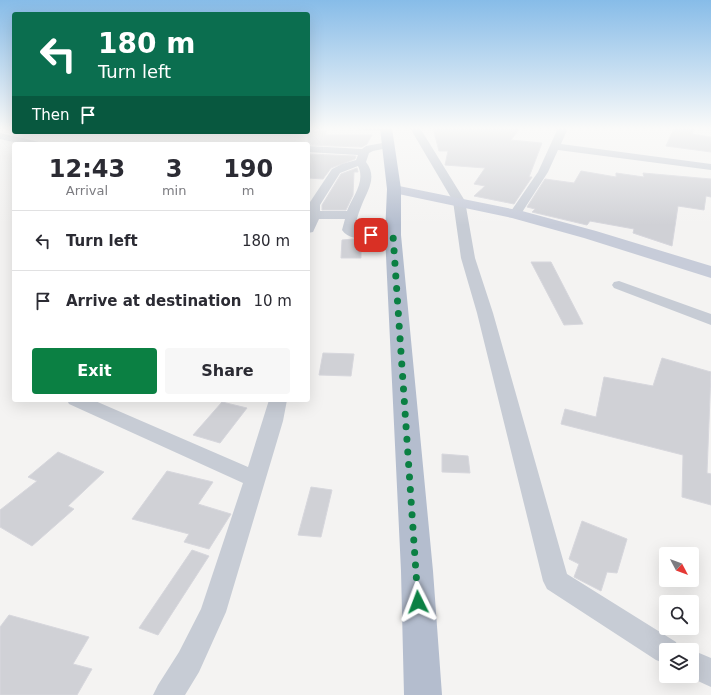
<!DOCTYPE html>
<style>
:root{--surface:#fff;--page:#f7f7f7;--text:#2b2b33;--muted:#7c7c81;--line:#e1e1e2;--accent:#0b8043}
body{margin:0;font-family:"DejaVu Sans",sans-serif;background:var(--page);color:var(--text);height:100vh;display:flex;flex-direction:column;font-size:15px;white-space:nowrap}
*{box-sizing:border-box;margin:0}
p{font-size:13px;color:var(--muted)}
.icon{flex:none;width:22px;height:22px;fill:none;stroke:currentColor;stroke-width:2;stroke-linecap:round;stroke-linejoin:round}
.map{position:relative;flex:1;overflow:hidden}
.drawer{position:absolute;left:12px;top:142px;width:298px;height:260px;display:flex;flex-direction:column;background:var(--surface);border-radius:4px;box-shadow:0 4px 16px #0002}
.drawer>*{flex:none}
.top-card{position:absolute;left:12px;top:12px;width:298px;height:122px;border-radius:4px;box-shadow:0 4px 16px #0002;background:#0b6e4f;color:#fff;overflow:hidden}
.needle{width:26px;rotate:131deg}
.tools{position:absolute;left:659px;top:547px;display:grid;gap:8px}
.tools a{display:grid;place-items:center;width:40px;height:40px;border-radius:4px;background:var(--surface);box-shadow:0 4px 16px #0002;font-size:20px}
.pin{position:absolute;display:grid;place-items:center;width:34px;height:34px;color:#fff;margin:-17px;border-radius:8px;box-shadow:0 2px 6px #0006}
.me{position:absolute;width:44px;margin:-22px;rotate:357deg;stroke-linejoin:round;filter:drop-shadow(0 0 3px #0008)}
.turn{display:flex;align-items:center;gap:14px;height:84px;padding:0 20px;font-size:18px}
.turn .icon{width:52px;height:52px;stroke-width:2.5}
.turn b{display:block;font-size:28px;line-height:34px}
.then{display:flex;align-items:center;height:38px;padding:0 20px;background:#0003;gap:8px;font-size:15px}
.eta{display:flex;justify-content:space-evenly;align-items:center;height:68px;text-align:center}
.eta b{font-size:24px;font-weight:700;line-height:28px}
.cta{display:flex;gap:8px;margin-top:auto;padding:8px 20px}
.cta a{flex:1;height:46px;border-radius:4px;background:var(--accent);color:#fff;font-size:16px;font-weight:700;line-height:46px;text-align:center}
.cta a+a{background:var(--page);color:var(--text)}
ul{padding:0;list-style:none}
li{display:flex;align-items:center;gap:12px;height:60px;padding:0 20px;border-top:1px solid var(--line)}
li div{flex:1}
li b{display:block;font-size:15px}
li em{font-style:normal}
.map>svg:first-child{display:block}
.building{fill:#d0d1d6;stroke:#d7d7dd}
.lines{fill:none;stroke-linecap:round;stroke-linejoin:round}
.lane{fill:#c7ccd5;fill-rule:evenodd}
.street{fill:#c7ccd5;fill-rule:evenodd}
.secondary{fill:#c7ccd9;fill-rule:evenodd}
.primary{fill:#b4bdce;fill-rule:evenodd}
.route{stroke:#0b8043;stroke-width:7;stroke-dasharray:0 12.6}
</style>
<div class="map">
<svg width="711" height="695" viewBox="0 0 711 695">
<rect width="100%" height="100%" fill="#f4f3f2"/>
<path class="building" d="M 433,128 L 520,128 L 511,140 L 542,143 L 529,177 L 532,177 L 514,204 L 474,196 L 485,186 L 474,184 L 485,168 L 445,165 L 448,151 L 439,151 Z
M 674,128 L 695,128 L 692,134 L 711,137 L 711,152 L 666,146 Z
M 313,130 L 327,130 L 325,135 L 372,135 L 367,144 L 362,147 L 308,145 L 308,134 Z
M 308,154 L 356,156 L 355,159 L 331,168 L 323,179 L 308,178 Z
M 357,168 L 358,172 L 354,172 L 353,195 L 346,210 L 322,210 L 322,205 L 341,174 Z
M 581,171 L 616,177 L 616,173 L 644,177 L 643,173 L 711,179 L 711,197 L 706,196 L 704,210 L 678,206 L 672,246 L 633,233 L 634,229 L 590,221 L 587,225 L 532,212 L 535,209 L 527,207 L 545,179 L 574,183 Z
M 354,239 L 361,241 L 361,258 L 341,258 L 342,240 Z
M 531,262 L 551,262 L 583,324 L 564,325 Z
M 323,353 L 354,354 L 351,376 L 319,375 Z
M 662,358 L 711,372 L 707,473 L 711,474 L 711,505 L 682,497 L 683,455 L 561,424 L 565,409 L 596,417 L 604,377 L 653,386 Z
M 222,402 L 247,408 L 220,443 L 193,435 Z
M 58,452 L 104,472 L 68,506 L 74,509 L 32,546 L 0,527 L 0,510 L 37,481 L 28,477 Z
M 442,454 L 468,456 L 470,473 L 442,472 Z
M 167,471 L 213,482 L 198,504 L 231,514 L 209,549 L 184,542 L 189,534 L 132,519 Z
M 311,487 L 332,490 L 321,537 L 298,535 Z
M 582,521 L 627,539 L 617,573 L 607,572 L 601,591 L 574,577 L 579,564 L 569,559 Z
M 192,550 L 209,556 L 158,635 L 139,628 Z
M 9,615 L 89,637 L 73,664 L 92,669 L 77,695 L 0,695 L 0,627 Z"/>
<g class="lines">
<path class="lane" d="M 347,128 C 358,128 379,126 388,130 L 386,131 L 349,129 Z"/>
<path class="street" d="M 410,128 L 420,128 L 465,201 L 475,258 L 493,313 L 567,574 L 676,642 L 679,650 L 666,650 L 666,664 L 656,660 L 547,589 L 543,581 L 477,313 L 461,258 L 453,201 Z
M 558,128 L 568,128 L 561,144 L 711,164 L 711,170 L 558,150 L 548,172 L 519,217 L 511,217 L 509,214 L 538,172 Z
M 0,133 L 39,142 L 40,144 L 22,144 L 0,139 Z
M 388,142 L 392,143 L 393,145 L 392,147 L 373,151 L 369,153 L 366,162 C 378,178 367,191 361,207 C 358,214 356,221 355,229 L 363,232 L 393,231 L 398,232 L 400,235 L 398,238 C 384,241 350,243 342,230 L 345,219 L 319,219 L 313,232 L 308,233 L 308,205 L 332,169 L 342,164 L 356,160 L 358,155 L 308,152 L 308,146 L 362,149 L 366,146 ZM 358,166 C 366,182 352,197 347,211 L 320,211 L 320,205 L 340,173 Z
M 619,281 L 711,314 L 711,325 L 614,288 L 612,285 L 614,282 Z
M 67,400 L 93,400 L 248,467 L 269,400 L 287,400 L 283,421 L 226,612 L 199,672 L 185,695 L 153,695 L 158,685 L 179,652 L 201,609 L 243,483 L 69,404 Z
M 692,650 L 711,658 L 711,687 L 687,676 L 692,676 Z"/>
<path class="secondary" d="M 394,185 L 522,211 L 596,231 L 711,266 L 711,278 L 584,238 L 512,218 L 389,192 L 387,189 L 389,186 Z"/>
<path class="primary" d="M 380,128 L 392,128 L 401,189 L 401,235 L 433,571 L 442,695 L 404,695 L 401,571 L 385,235 L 387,189 Z"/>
</g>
<linearGradient id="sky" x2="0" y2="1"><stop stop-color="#87bce8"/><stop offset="0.57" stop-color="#fafaf9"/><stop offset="1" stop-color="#fafaf9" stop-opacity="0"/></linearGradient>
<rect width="711" height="225" fill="url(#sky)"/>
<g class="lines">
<path class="route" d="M 371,235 L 393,235 L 418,602"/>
</g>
</svg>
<div class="tools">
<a><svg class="needle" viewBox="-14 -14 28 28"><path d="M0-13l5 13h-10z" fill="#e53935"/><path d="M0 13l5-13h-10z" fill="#7c7c81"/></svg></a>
<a><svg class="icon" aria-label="search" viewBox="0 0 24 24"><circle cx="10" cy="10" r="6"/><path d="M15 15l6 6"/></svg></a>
<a><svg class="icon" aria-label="layers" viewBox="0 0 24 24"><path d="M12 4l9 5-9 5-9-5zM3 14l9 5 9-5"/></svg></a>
</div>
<div class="pin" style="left:371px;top:235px;background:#d93025"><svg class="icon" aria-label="arrive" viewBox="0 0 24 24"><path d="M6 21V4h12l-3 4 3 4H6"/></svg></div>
<svg class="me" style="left:418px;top:602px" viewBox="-20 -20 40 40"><path d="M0-17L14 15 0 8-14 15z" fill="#0b8043" stroke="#fff" stroke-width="4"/></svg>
<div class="top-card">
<div class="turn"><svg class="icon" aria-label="left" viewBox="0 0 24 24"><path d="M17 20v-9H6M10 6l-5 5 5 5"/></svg><div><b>180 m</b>Turn left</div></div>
<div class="then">Then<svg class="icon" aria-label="arrive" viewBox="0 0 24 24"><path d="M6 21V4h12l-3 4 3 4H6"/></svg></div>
</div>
<section class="drawer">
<div class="eta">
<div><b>12:43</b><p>Arrival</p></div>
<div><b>3</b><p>min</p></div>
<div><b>190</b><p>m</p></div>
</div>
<ul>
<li><svg class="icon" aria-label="left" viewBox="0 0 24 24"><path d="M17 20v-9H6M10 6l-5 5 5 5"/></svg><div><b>Turn left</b></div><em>180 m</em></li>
<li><svg class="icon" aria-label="arrive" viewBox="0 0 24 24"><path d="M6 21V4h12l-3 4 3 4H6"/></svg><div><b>Arrive at destination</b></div><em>10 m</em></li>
</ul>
<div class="cta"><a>Exit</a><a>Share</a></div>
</section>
</div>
